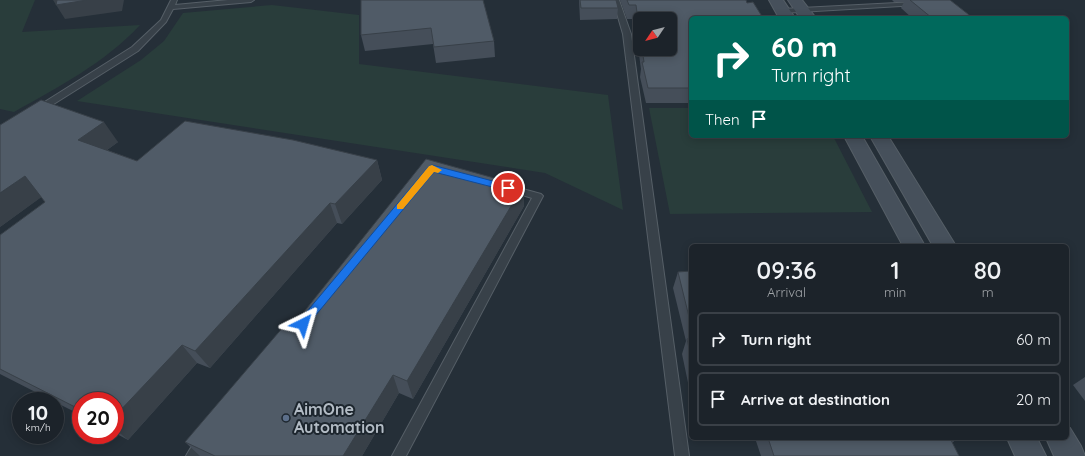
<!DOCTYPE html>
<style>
:root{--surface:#1c232a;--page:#292f36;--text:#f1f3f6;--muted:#a0a4a8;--line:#3a4047}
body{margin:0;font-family:Quicksand,sans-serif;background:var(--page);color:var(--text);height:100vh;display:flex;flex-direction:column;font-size:15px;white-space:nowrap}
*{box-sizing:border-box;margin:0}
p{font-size:13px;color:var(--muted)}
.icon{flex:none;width:22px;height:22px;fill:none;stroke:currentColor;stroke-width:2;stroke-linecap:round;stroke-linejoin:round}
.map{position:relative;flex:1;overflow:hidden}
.details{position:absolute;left:689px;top:244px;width:380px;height:196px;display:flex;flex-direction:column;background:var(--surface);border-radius:6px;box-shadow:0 2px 10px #0003,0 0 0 1px var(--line)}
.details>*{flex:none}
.hud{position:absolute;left:689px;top:16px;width:380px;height:122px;border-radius:6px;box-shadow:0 2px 10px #0003,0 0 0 1px var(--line);background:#00695c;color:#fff;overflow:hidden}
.needle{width:26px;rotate:235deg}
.buttons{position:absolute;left:633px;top:12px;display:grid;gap:8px}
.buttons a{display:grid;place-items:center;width:44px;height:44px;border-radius:6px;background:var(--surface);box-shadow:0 2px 10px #0003,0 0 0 1px var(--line);font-size:20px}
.speed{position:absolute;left:12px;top:392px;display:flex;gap:8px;font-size:20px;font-weight:700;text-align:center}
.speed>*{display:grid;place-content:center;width:52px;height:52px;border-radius:50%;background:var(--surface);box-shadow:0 2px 10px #0003,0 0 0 1px var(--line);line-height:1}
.speed small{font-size:10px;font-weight:400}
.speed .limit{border:6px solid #d22;background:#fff;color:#111}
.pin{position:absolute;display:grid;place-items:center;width:34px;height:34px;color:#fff;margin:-17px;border:2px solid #fff;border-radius:50%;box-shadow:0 1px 4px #0007}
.me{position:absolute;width:44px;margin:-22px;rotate:40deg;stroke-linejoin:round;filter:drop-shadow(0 0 3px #0008)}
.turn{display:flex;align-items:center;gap:14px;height:84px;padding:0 16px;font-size:18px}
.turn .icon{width:52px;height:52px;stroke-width:2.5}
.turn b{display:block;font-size:28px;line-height:34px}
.then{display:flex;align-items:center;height:38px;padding:0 16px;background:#0003;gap:8px;font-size:15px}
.eta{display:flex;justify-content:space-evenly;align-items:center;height:68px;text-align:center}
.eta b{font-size:24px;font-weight:600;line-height:28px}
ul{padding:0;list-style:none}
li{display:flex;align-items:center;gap:12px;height:54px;margin:0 8px 6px;padding:0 8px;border:2px solid var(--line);border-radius:6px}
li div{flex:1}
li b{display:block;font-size:15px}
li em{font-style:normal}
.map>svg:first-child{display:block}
.green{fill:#293d3b}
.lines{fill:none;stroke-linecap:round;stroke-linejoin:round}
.lane-casing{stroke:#565f67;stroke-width:2}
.secondary-casing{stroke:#565f67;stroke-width:2}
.lane{fill:#384149;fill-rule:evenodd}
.secondary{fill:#46505b;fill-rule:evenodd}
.wall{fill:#454e59;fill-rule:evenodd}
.shaded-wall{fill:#384048}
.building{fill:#505b67;stroke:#384048}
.route{fill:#1a73e8;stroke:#114b97}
.slow{fill:#f59e0b}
.service-dot{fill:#5c6f8a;stroke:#1d262e;stroke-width:1.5}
.labels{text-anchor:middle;stroke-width:4;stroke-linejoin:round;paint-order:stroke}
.near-poi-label{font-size:16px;font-weight:bold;fill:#b3bcc5;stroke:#1d262e;text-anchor:start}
</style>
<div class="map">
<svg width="1085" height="456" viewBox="0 0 1085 456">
<rect width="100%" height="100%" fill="#252f38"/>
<path class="green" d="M 0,0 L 35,0 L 22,32 L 140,25 C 105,63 58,87 14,112 L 0,109 Z
M 272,5 L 359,15 L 359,64 L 608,95 L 623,210 L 545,173 L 77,101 L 141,60 L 164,41 L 183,13 Z
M 649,108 L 691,108 L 691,136 L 833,136 L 872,212 L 670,214 Z"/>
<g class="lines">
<defs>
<path id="lane" d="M 171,0 L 177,0 L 175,5 L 228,0 L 254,0 L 251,2 L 173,9 L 166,22 L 138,51 L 41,112 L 35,112 L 35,108 L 132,47 L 161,20 Z
M 613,0 L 619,0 L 631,34 L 689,456 L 675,456 L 623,34 Z
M 916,2 L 918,3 L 918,5 L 782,13 L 779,11 L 782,9 Z
M 512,186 L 541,194 L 543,196 L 406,456 L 392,456 L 532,198 L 509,191 L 507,189 L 509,187 Z
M 205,436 L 210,437 L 212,442 L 202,456 L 186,456 C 190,448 197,439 205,436 Z"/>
<path id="secondary" d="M 769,0 L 783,0 L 795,18 L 779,18 Z
M 788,0 L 802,0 L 816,18 L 800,18 Z
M 844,136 L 862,136 L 925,246 L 903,246 Z
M 870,136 L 888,136 L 956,246 L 933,246 Z
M 1067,427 L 1070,428 L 1081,446 L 1085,456 L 1054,456 L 1046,438 L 1067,438 Z
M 1007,438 L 1037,438 L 1046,456 L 1015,456 Z"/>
</defs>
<use href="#lane" class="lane-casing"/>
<use href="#secondary" class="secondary-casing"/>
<use href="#lane" class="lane"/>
<use href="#secondary" class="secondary"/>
</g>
<path class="wall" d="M 361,0 L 494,41 L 495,57 L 436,63 L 433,44 L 365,51 L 361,35 Z
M 579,0 L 616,0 L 618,8 L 617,19 L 580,20 Z
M 620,0 L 746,0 L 691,18 L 691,103 L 646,103 L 640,77 L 641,69 L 634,19 L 627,19 ZM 640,19 L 670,49 L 640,49 Z
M 892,0 L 950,0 L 973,18 L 912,18 L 901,8 L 904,2 L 894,2 Z
M 41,100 L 118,142 L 107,150 L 137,161 L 377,160 L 382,180 L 342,224 L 337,223 L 210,368 L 197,363 L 128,440 L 115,433 L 115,401 L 81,401 L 81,415 L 55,402 L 55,401 L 53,401 L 0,374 L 0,235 L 45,202 L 41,197 L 0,227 Z
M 523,186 L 524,206 L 413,399 L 399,393 L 362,456 L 200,456 L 185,442 L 291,328 Z
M 691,271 L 691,397 L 682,354 L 686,341 L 673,288 L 678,272 Z
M 1085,377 L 1085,401 L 1073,385 Z
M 755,438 L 958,438 L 952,443 L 959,456 L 761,456 Z"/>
<path class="shaded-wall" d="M 53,0 L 124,0 L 122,11 L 65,19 Z
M 104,122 L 118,142 L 93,160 L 78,140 Z
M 377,160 L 382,180 L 342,224 L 335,204 Z
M 25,176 L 43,196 L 0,227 L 0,193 Z
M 523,186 L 524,206 L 413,399 L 407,381 Z
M 330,203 L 337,223 L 210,368 L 195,351 Z
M 182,345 L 197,363 L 128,440 L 115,429 L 115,416 Z
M 393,375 L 399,393 L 362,456 L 343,456 Z"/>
<path class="building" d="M 57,0 L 87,0 L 56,5 Z
M 361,0 L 483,0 L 494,41 L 434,47 L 431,28 L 361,35 Z
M 580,0 L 616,0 L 618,8 L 581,8 Z
M 627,0 L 746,0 L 747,3 L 753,2 L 763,18 L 691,18 L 691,88 L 648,88 L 642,62 L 644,62 L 642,49 L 670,49 L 670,19 L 640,19 L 640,34 L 636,5 L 629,5 Z
M 910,0 L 950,0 L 973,18 L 932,18 Z
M 41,100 L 104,122 L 78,140 L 137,161 L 185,121 L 293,140 L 377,160 L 335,204 L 330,203 L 195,351 L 182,345 L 115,416 L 115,401 L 81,401 L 81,410 L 0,369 L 0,235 L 45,202 L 25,176 L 0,193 L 0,125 Z
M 426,159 L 523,186 L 407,381 L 393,375 L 343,456 L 215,456 L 185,442 L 284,326 L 291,328 Z
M 691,271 L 691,325 L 678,272 Z
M 691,338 L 691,358 L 687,339 Z
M 768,438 L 950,438 L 959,456 L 774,456 Z"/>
<path class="route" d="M 432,165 L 508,185 L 512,188 L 508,191 L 434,172 L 306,327 L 299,327 L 298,324 L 299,321 L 429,166 Z"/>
<path class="slow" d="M 432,165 L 442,170 L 438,173 L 434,172 L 403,209 L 397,209 L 397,205 L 429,166 Z"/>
<circle class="service-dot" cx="286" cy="418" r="4"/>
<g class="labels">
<g class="near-poi-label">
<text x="294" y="415">AimOne<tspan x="294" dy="18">Automation</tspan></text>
</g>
</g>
</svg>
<div class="buttons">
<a><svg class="needle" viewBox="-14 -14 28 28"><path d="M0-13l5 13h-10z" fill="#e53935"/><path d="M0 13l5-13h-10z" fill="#a0a4a8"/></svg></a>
</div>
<div class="speed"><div>10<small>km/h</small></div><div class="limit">20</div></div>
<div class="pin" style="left:508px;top:188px;background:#d93025"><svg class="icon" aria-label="arrive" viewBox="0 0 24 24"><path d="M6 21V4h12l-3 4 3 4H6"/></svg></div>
<svg class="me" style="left:303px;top:324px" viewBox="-20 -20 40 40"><path d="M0-17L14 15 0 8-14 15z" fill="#1a73e8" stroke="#fff" stroke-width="4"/></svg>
<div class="hud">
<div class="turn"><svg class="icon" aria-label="right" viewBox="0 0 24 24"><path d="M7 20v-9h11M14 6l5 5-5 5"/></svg><div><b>60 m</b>Turn right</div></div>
<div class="then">Then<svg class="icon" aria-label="arrive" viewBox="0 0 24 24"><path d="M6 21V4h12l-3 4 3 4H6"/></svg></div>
</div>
<section class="details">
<div class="eta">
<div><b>09:36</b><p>Arrival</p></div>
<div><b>1</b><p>min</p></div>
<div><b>80</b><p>m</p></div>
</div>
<ul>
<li><svg class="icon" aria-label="right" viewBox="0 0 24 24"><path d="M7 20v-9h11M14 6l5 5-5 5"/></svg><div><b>Turn right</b></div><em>60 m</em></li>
<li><svg class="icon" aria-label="arrive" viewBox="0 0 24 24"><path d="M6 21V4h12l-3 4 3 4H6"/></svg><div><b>Arrive at destination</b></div><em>20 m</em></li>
</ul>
</section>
</div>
